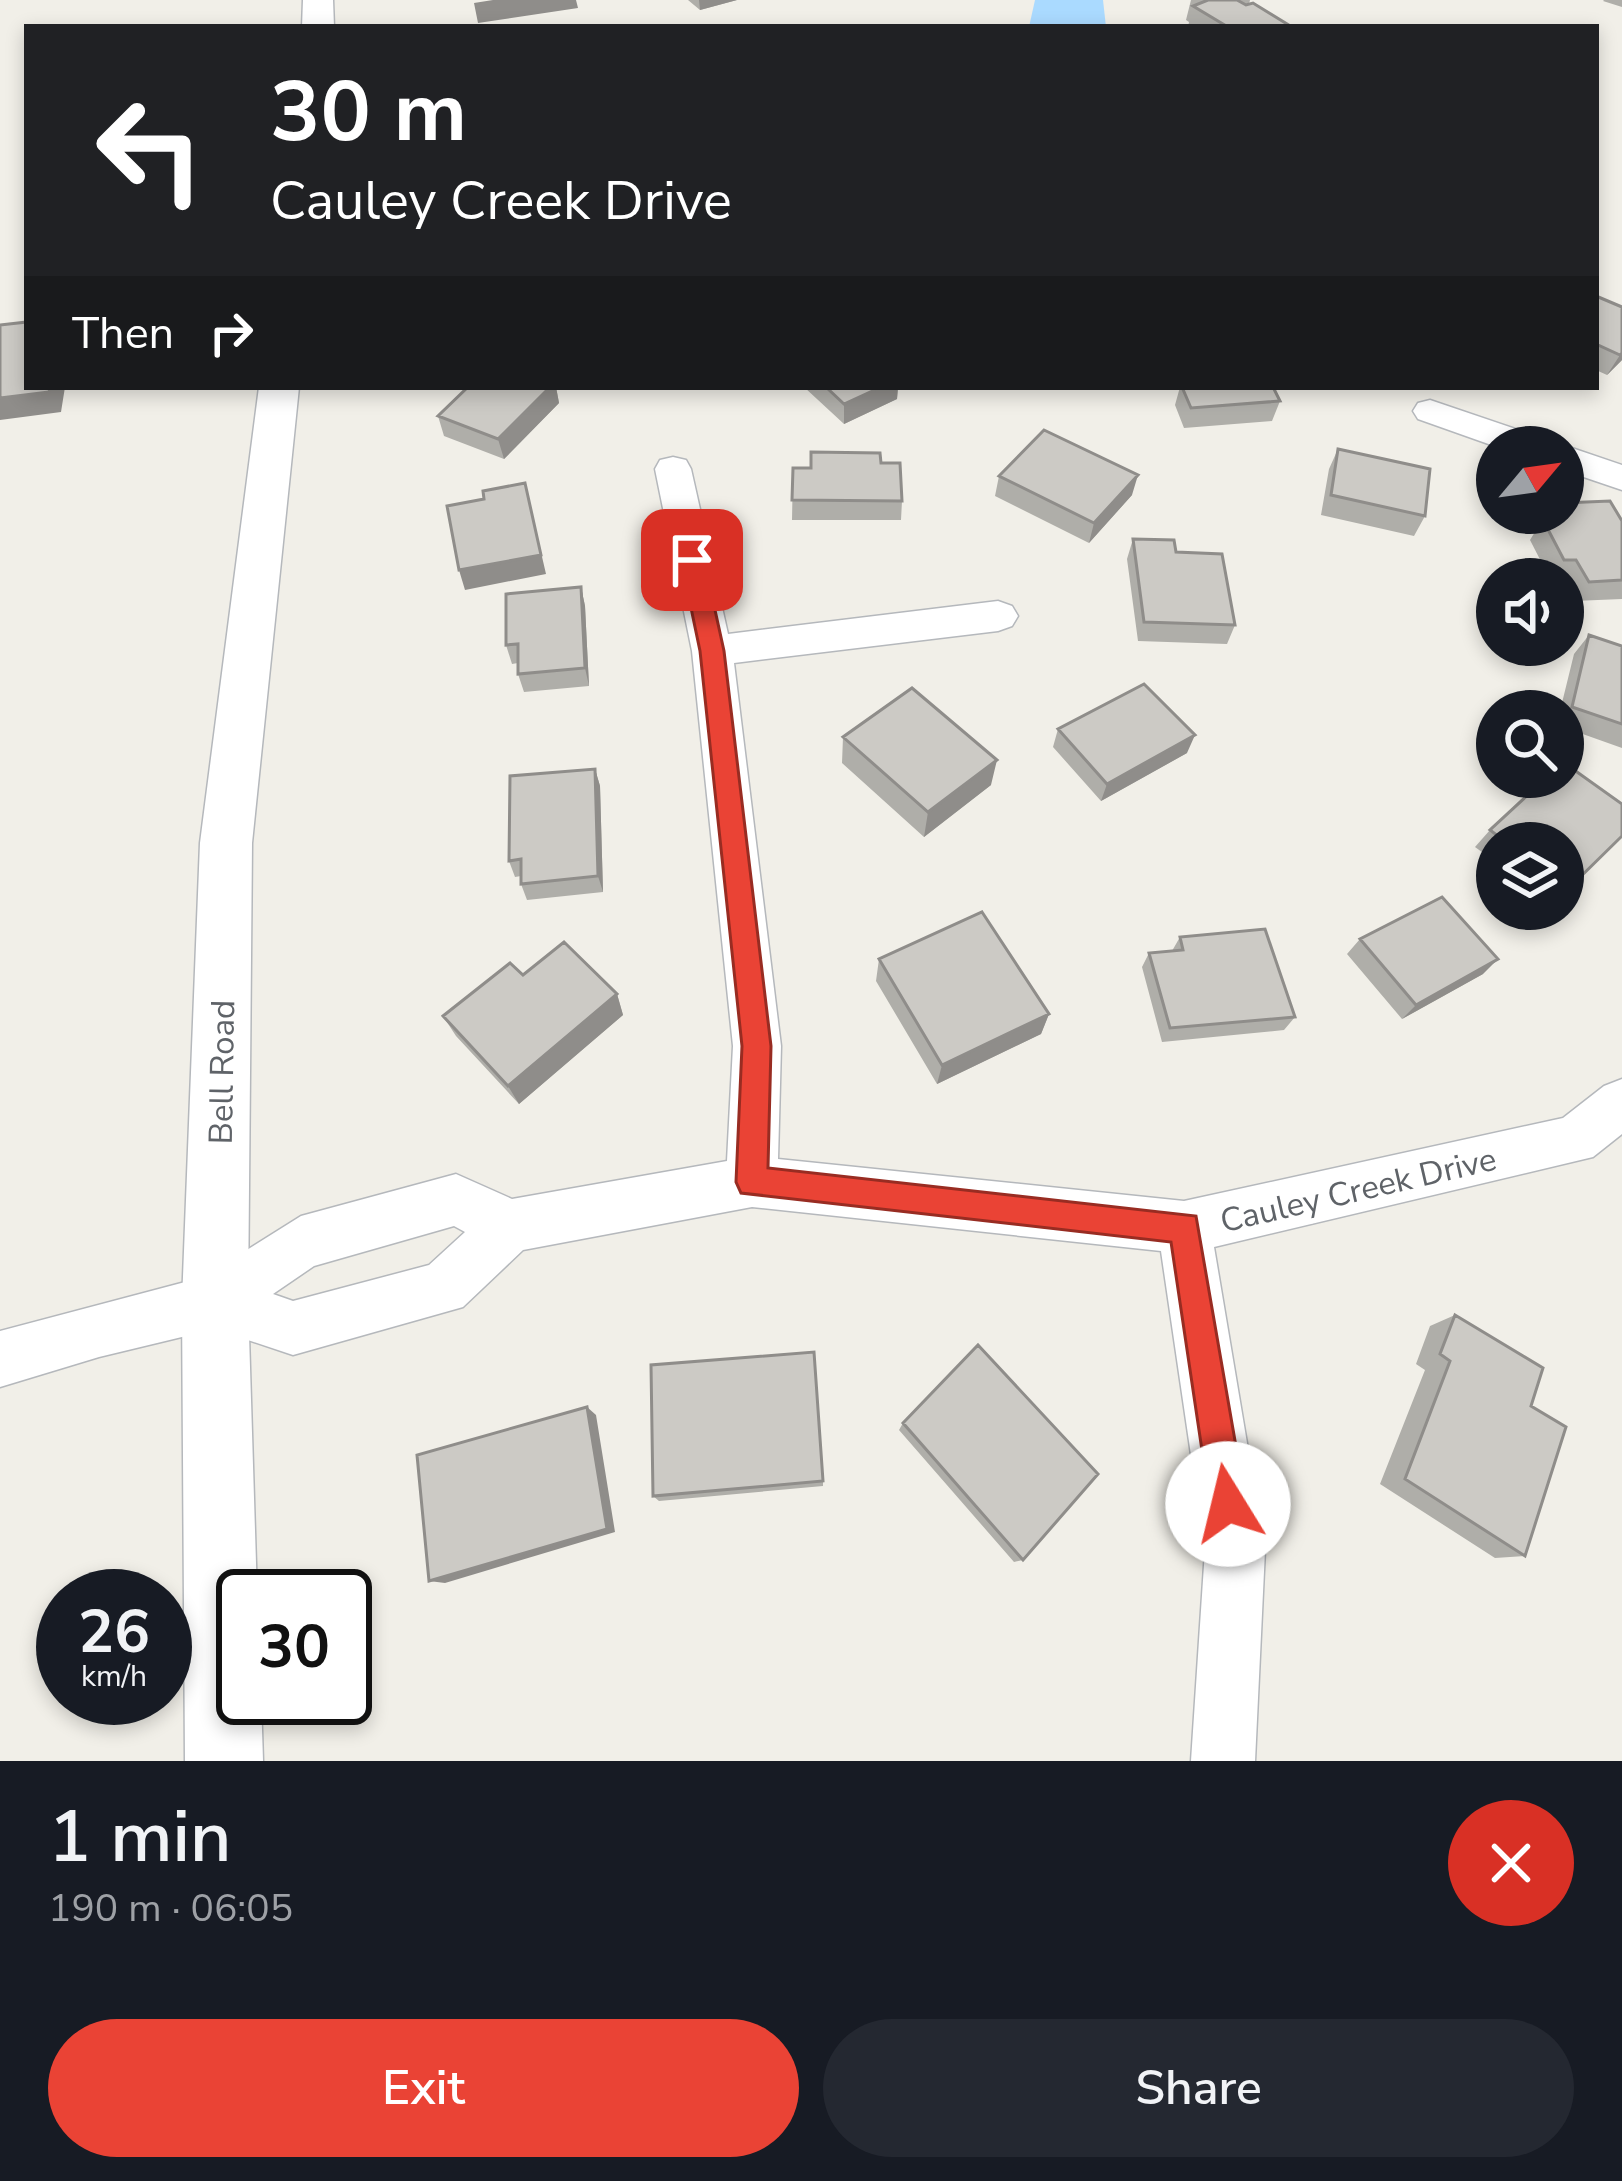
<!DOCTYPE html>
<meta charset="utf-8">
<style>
:root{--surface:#171b24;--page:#242831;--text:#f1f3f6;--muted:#9ea1a6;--accent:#ea4335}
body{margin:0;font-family:"Nunito Sans",sans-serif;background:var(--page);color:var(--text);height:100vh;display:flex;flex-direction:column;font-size:45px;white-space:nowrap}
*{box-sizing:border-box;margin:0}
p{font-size:39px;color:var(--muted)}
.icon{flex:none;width:66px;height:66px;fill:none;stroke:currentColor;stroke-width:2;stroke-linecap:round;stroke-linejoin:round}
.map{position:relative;height:1761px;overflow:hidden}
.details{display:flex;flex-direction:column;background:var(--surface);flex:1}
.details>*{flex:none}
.guide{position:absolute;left:24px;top:24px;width:1575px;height:366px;border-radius:0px;box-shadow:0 6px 18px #0003;background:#202124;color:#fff;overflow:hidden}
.needle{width:78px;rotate:61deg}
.controls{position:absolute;left:1476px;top:426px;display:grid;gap:24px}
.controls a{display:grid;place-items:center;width:108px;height:108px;border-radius:50%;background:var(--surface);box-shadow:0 6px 18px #0003;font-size:60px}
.speed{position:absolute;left:36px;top:1569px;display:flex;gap:24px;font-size:60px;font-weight:700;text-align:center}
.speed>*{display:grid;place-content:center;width:156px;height:156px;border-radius:50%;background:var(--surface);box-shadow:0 6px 18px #0003;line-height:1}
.speed small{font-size:30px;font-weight:400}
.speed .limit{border:6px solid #111;border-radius:18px;background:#fff;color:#111}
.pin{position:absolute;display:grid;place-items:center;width:102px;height:102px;color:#fff;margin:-51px;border-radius:24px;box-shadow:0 6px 18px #0006}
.me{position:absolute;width:132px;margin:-66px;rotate:351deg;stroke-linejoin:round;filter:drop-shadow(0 0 9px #0008)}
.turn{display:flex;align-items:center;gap:42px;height:252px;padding:0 48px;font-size:54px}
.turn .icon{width:156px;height:156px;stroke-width:2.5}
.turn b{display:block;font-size:84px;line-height:102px}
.then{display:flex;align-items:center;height:114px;padding:0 48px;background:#0003;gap:24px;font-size:45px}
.round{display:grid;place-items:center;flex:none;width:126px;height:126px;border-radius:63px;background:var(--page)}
.headline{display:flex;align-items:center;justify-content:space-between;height:204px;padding:0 48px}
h1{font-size:72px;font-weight:600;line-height:90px}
.primary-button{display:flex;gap:24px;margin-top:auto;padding:24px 48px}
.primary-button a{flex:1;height:138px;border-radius:72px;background:var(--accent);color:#fff;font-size:48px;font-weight:600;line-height:138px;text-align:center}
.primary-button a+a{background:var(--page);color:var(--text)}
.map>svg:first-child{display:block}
.water{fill:#aadaff}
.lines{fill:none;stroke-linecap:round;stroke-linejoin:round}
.minor-casing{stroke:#b5b8bc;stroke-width:3}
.tertiary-casing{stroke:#b5b8bc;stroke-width:3}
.minor{fill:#fff;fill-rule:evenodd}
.tertiary{fill:#fff;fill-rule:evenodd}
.wall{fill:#afaea9}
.shaded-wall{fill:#8f8d8a}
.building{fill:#cccac5;stroke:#8f8d8a;stroke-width:3}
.route{fill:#ea4335;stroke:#982c22;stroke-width:3}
.labels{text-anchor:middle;stroke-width:10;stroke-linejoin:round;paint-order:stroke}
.street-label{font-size:33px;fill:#5f6368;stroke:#fff}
</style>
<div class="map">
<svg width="1622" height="1761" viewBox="0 0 1622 1761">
<rect width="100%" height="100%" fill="#f1efe8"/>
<path class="water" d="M 1035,0 L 1103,0 L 1106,27 L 1029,27 Z"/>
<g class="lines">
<defs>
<path id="minor" d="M 1430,400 L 1545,439 L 1551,447 L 1497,447 L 1418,419 L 1413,411 L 1418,403 Z
M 1563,445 L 1622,465 L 1622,490 L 1563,470 L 1563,447 L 1556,447 Z
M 673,457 L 686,460 L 691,469 L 728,634 L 998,601 L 1012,606 L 1018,616 L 1012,626 L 998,631 L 734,663 L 781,1046 L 778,1159 L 1184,1201 L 1563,1118 L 1604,1086 L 1622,1079 L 1622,1134 L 1593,1157 L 1214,1247 L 1265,1550 L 1255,1761 L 1191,1761 L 1205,1550 L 1161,1251 L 752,1207 L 523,1250 L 463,1307 L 293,1355 L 215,1329 L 99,1357 L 0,1387 L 0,1331 L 204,1277 L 301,1216 L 456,1174 L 512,1199 L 727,1161 L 733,1046 L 692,651 L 655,469 L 660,460 ZM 454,1226 L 465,1232 L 429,1265 L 293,1301 L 273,1294 L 314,1266 Z"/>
<path id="tertiary" d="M 303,0 L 333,0 L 334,27 L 302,27 Z
M 259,387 L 299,387 L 252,843 L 248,1302 L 257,1596 L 243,1596 L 243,1698 L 261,1698 L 263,1761 L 185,1761 L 182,1302 L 200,843 Z"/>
</defs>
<use href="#minor" class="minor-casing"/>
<use href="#tertiary" class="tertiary-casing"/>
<use href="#minor" class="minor"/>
<use href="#tertiary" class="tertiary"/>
</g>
<path class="wall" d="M 688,0 L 737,0 L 700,10 Z
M 1191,0 L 1250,0 L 1249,4 L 1292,27 L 1188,27 L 1189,22 L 1186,20 Z
M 1604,0 L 1622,0 L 1622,7 L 1603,1 Z
M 1596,296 L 1622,360 L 1607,375 L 1596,370 Z
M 468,387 L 556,387 L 559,403 L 504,459 L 444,436 L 438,416 Z
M 804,387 L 898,387 L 897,399 L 844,424 Z
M 1180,387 L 1182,387 L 1280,401 L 1272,421 L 1184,428 L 1175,405 Z
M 1338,449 L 1425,516 L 1414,536 L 1321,515 L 1329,469 Z
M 793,468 L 811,468 L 902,501 L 901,520 L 792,520 Z
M 999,476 L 1132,495 L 1089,543 L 995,496 Z
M 1543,513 L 1563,513 L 1622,521 L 1622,599 L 1574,601 L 1563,579 L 1550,579 L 1530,540 L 1538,527 L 1536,523 Z
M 1133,539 L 1176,552 L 1235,625 L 1227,644 L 1138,641 L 1127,559 Z
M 581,587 L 585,606 L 589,686 L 524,692 L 518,674 L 518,663 L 512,664 L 506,645 Z
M 1589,635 L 1622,646 L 1622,748 L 1563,727 L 1563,711 L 1560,711 L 1574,654 Z
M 1058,729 L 1187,753 L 1101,801 L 1053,747 Z
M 843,737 L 991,785 L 924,837 L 842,763 Z
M 595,769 L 600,786 L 603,892 L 527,900 L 521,884 L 521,876 L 515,877 L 509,861 Z
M 1550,785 L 1622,836 L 1563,894 L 1563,843 L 1497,843 L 1497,863 L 1475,847 L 1490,830 Z
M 1180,937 L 1295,1017 L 1284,1030 L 1162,1042 L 1142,967 L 1149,953 L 1172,951 Z
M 1360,939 L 1483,974 L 1402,1019 L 1347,954 Z
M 879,959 L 1049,1014 L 1041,1034 L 937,1084 L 876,981 Z
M 523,975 L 617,994 L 623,1015 L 519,1104 L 456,1036 L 443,1016 Z
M 1455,1315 L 1531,1406 L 1525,1556 L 1495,1558 L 1380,1484 L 1425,1370 L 1416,1364 L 1430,1326 Z
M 903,1423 L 1023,1560 L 1014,1562 L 899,1430 Z
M 823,1481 L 823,1486 L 659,1501 L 653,1496 Z"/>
<path class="shaded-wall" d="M 493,0 L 576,0 L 578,8 L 478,23 L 474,3 Z
M 699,0 L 737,0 L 700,10 Z
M 1622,353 L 1622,360 L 1607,375 L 1620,355 Z
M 50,387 L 65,387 L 61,412 L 0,420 L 0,398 Z
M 550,387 L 556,387 L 559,403 L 504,459 L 498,439 Z
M 881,387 L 898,387 L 897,399 L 844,424 L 844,404 Z
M 1138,475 L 1132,495 L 1089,543 L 1094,523 Z
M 525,483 L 546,574 L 465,590 L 459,570 Z
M 581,587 L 585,606 L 589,686 L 585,668 Z
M 1195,735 L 1187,753 L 1101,801 L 1107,784 Z
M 997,760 L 991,785 L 924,837 L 928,812 Z
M 595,769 L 600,786 L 603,892 L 598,876 Z
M 1498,959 L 1483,974 L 1402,1019 L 1416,1005 Z
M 617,994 L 623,1015 L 519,1104 L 508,1086 Z
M 1049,1014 L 1041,1034 L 937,1084 L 942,1065 Z
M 587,1407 L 596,1415 L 615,1532 L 445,1583 L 429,1581 Z"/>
<path class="building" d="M 1208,0 L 1237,0 L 1246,5 L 1253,3 L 1292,27 L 1228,27 L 1193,6 Z
M 1596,296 L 1622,307 L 1622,353 L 1620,355 L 1596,344 Z
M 27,322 L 27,387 L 50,387 L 49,392 L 0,398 L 0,325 Z
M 468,387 L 550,387 L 498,439 L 438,416 Z
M 826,387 L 881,387 L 844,404 Z
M 1182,387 L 1273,387 L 1280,401 L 1191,408 Z
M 1044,430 L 1138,475 L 1094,523 L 999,476 Z
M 1338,449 L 1430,469 L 1425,516 L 1331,495 Z
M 811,452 L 880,453 L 881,463 L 900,463 L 902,501 L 792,500 L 793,468 L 811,468 Z
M 525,483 L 541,555 L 459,570 L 447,506 L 484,499 L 483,491 Z
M 1610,501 L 1622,521 L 1622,580 L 1589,582 L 1576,560 L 1564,560 L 1543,520 L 1559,520 L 1555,513 L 1563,513 L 1563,503 Z
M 1133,539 L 1174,540 L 1176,552 L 1222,554 L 1235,625 L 1144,622 Z
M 581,587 L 585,668 L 518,674 L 518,644 L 506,645 L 506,594 Z
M 1589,635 L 1622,646 L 1622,724 L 1572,707 Z
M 1144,684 L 1195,735 L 1107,784 L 1058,729 Z
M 912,688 L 997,760 L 928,812 L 843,737 Z
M 1570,767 L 1622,804 L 1622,836 L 1568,889 L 1563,885 L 1563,843 L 1507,843 L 1490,830 L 1544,780 L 1550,785 L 1559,777 L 1563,777 L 1563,774 Z
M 595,769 L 598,876 L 521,884 L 521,859 L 509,861 L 510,776 Z
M 1442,897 L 1498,959 L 1416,1005 L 1360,939 Z
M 982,912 L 1049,1014 L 942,1065 L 879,959 Z
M 1265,929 L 1295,1017 L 1170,1028 L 1149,953 L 1183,950 L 1180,937 Z
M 564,942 L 617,994 L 508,1086 L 443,1016 L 510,963 L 523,975 Z
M 1455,1315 L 1543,1368 L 1531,1406 L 1566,1427 L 1525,1556 L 1405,1479 L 1450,1361 L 1440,1354 Z
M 978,1345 L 1098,1474 L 1023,1560 L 903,1423 Z
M 814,1352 L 823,1481 L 653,1496 L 651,1365 Z
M 587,1407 L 607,1529 L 429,1581 L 417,1455 Z"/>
<path class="route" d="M 692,552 L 704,560 L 724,651 L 771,1046 L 768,1168 L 1196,1216 L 1246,1504 L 1241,1517 L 1228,1522 L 1216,1517 L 1210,1504 L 1171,1242 L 741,1193 L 736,1182 L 742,1046 L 700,651 L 681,560 Z"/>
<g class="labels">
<g class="street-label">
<text transform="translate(221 1072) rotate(-89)" y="12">Bell Road</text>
<text transform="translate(1358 1189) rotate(-13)" y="12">Cauley Creek Drive</text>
</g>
</g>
</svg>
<div class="controls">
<a><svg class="needle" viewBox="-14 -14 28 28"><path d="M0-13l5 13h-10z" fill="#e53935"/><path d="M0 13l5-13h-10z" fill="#9ea1a6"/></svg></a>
<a><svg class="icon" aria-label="sound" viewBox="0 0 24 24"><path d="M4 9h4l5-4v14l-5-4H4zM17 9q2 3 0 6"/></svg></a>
<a><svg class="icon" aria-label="search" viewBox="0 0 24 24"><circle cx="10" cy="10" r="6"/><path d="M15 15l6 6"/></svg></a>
<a><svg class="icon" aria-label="layers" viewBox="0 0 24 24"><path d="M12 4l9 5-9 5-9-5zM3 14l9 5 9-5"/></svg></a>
</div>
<div class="speed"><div>26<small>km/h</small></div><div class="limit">30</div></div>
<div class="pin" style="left:692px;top:560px;background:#d93025"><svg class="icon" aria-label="arrive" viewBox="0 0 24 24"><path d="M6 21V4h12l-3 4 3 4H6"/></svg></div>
<svg class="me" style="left:1228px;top:1504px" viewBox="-20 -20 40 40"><circle r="19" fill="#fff"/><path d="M0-13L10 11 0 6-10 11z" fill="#ea4335"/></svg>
<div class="guide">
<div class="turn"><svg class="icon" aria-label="left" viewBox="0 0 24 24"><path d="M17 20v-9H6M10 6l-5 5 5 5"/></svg><div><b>30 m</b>Cauley Creek Drive</div></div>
<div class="then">Then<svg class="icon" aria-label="right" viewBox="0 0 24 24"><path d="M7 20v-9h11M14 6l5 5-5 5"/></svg></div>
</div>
</div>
<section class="details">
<div class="headline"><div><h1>1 min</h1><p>190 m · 06:05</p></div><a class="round" style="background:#d93025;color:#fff"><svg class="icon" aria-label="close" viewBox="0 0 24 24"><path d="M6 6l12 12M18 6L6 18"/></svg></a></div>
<div class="primary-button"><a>Exit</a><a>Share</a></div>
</section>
